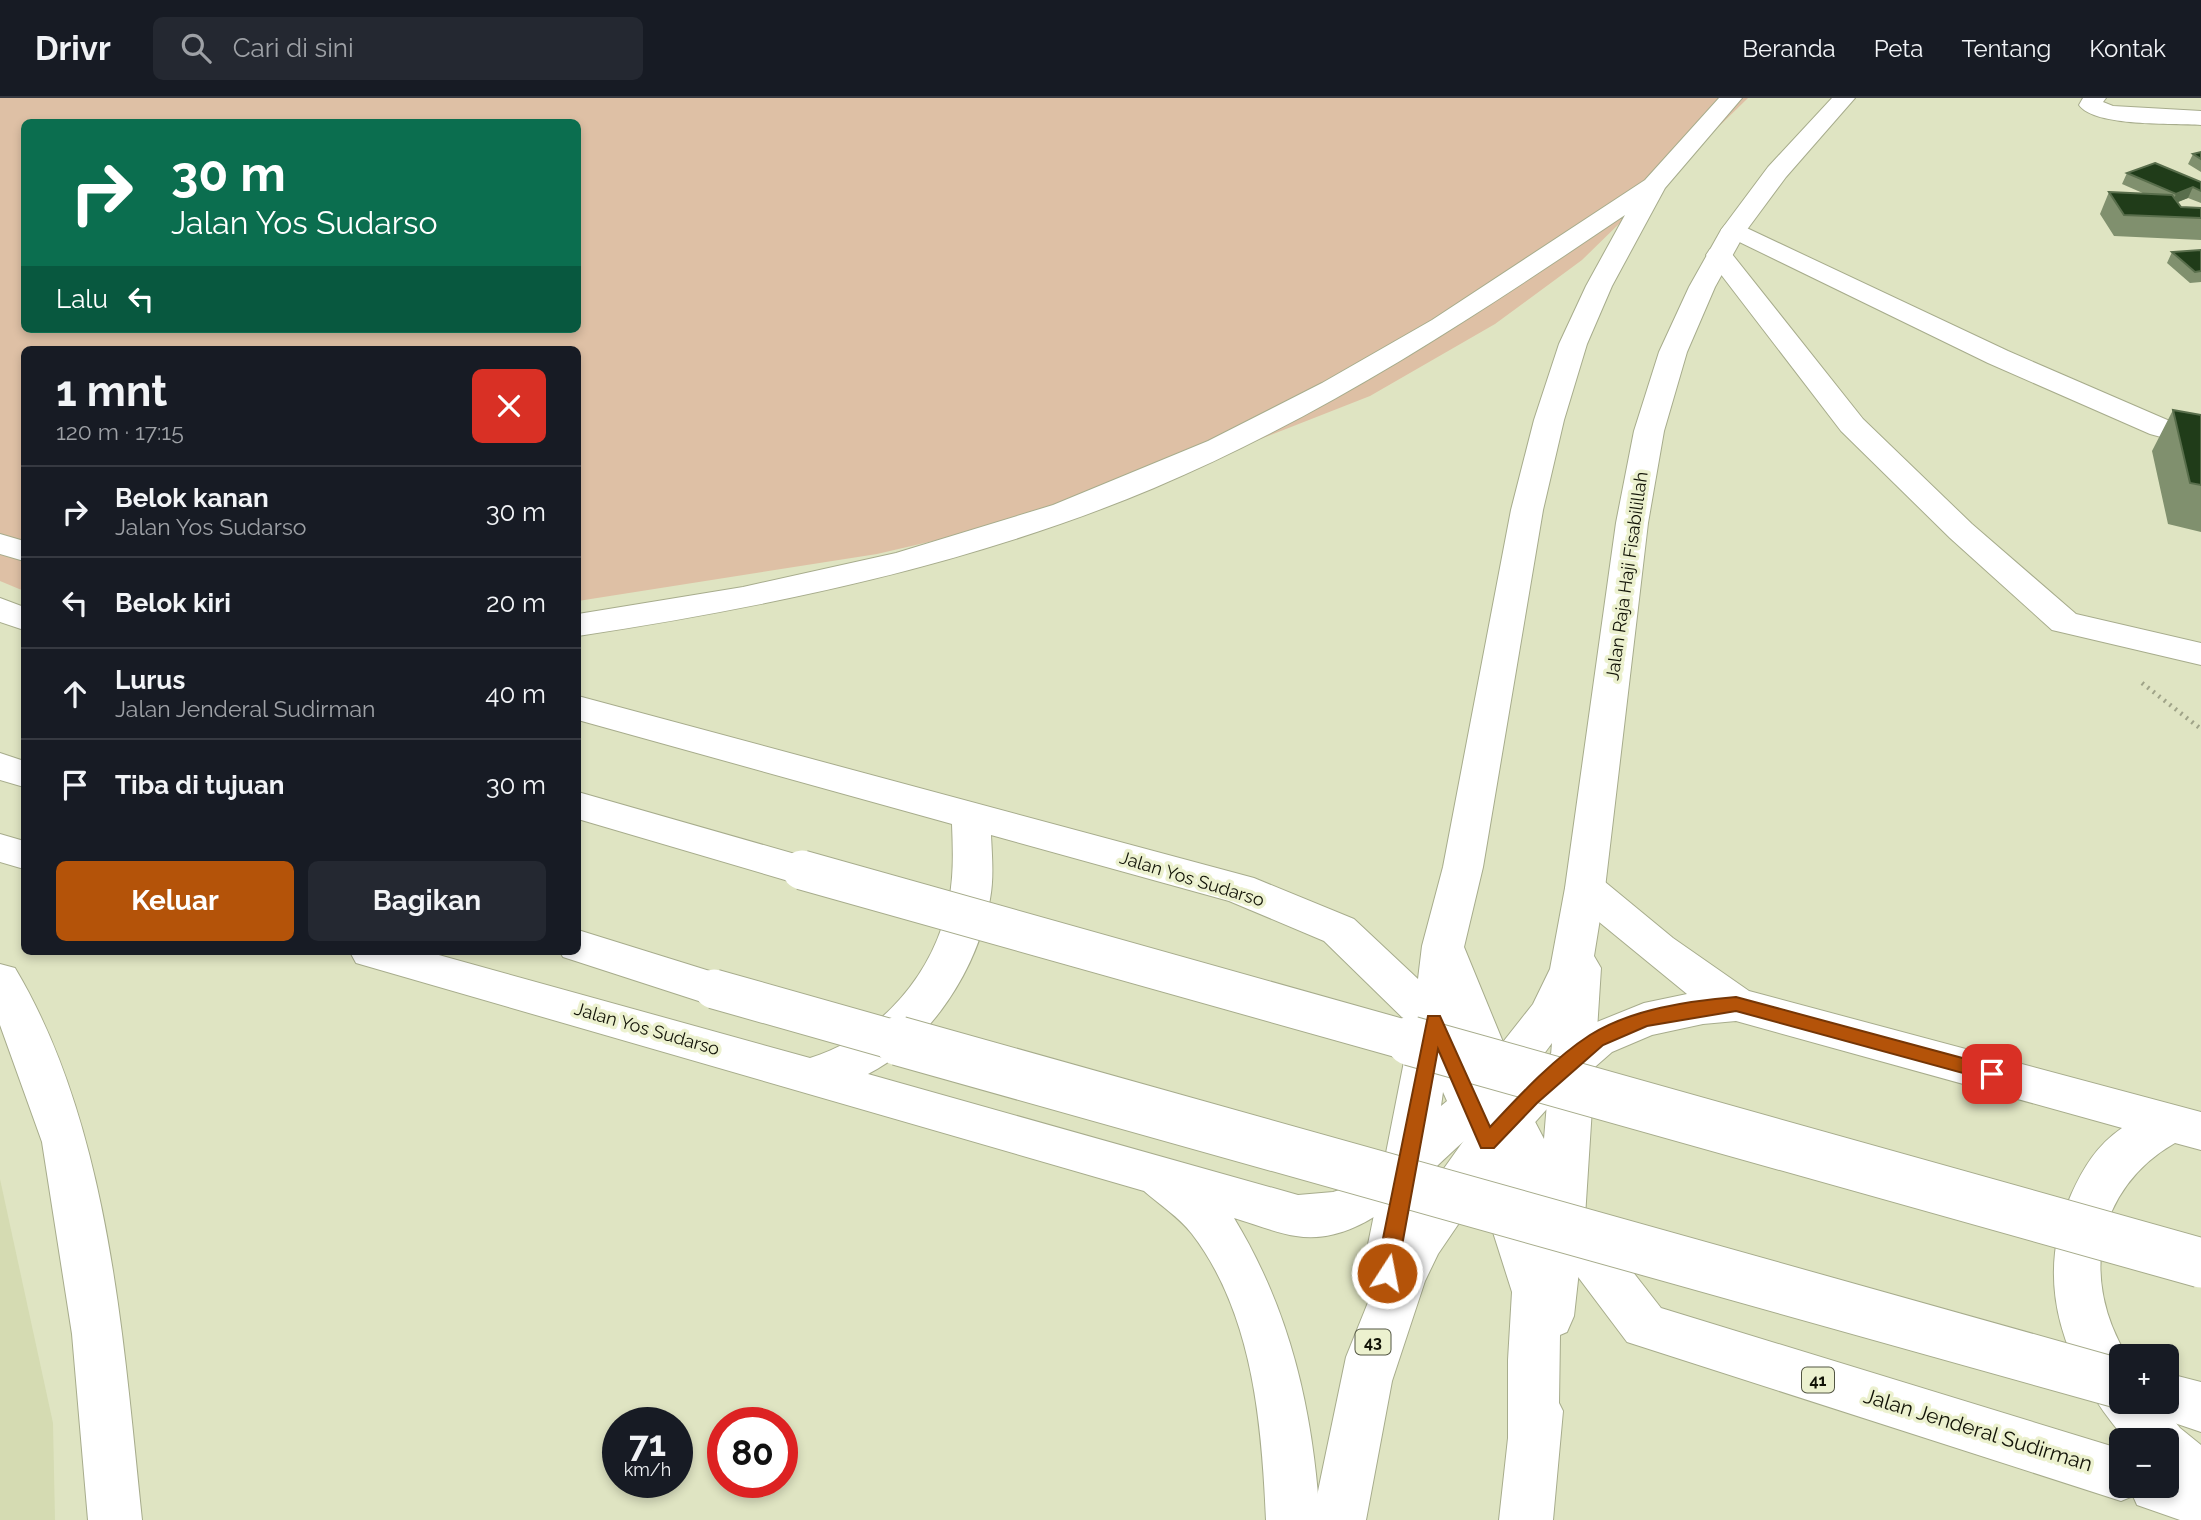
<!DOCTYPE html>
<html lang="id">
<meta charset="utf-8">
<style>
:root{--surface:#171b24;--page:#242831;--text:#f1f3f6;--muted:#9ea1a6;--line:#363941;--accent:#b45309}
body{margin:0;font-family:Raleway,sans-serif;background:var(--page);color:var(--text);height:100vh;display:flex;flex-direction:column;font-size:26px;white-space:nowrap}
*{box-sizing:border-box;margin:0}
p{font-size:23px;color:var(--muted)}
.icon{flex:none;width:38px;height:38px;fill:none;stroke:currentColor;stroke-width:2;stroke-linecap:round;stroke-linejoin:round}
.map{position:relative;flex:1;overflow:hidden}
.sheet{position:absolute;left:21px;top:248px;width:560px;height:609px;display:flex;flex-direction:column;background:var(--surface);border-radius:10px;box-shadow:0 4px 10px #0003}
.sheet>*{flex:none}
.banner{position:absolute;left:21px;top:21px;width:560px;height:214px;border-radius:10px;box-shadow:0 4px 10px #0003;background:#0b6e4f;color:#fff;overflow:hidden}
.buttons{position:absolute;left:2109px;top:1246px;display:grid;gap:14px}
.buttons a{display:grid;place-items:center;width:70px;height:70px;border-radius:10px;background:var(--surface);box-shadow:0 4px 10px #0003;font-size:35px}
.speed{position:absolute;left:602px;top:1309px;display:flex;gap:14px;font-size:35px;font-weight:700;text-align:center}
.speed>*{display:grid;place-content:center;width:91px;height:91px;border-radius:50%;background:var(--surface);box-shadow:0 4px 10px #0003;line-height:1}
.speed small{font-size:18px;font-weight:400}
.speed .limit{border:10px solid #d22;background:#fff;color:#111}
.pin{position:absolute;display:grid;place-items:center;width:60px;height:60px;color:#fff;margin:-30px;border-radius:14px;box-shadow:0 4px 10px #0006}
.me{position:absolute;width:77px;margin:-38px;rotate:11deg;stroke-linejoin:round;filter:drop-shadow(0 0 5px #0008)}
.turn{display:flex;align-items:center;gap:24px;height:147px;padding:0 35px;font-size:32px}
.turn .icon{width:91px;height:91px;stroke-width:2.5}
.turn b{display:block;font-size:49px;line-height:60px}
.then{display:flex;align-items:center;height:66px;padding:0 35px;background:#0003;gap:14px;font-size:26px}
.round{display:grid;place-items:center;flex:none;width:74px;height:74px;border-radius:10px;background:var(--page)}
.head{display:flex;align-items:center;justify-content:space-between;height:119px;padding:0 35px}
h1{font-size:42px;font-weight:700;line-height:52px}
.button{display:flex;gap:14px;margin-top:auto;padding:14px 35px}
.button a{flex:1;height:80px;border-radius:10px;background:var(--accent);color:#fff;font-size:28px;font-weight:700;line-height:80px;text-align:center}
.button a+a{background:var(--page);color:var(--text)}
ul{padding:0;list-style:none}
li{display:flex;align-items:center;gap:21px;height:91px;padding:0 35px;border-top:2px solid var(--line)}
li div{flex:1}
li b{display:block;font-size:26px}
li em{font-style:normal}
header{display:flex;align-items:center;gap:42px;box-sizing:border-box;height:98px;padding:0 35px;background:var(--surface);border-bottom:2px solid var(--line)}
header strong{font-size:33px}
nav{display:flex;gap:38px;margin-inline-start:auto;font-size:24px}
.search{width:490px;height:63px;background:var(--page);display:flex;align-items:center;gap:18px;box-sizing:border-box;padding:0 24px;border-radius:10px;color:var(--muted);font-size:26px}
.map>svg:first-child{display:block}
.built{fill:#d5dbb2}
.green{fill:#dec0a5;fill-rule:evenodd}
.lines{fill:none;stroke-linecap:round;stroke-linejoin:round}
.minor-casing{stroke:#a7ac8c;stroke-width:2}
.major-casing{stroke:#a7ac8c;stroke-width:2}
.highway-casing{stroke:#a7ac8c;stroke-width:2}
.path{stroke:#9fa388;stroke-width:4.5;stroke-dasharray:2 5;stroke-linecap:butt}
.minor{fill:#fff;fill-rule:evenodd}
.major{fill:#fff;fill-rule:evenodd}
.highway{fill:#fff;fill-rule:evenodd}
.major-bridge-far1-casing{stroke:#a7ac8c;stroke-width:41;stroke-linecap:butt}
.major-bridge-casing{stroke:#a7ac8c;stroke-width:51;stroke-linecap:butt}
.major-bridge-far1{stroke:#fff;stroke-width:39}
.major-bridge{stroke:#fff;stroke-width:49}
.wall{fill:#80906e}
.shaded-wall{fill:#596e4c}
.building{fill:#203c19;stroke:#596e4c;stroke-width:2}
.route{fill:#b45309;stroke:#753606;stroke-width:2}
.labels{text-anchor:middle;stroke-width:7;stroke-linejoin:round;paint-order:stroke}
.shield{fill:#ecf1cf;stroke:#535643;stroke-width:2}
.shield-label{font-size:16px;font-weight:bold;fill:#121307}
.street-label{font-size:18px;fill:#121307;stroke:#ecf1cf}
.near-street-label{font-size:21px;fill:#121307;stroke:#ecf1cf}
</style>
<header>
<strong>Drivr</strong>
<div class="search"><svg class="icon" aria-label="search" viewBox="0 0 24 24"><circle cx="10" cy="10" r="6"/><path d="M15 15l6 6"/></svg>Cari di sini</div>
<nav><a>Beranda</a><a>Peta</a><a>Tentang</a><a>Kontak</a></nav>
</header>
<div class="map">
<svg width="2201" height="1422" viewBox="0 0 2201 1422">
<rect width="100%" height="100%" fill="#dfe4c2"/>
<path class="built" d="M 0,1081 L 53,1325 L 55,1422 L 0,1422 Z"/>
<path class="green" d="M 0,0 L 1748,0 L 1582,162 L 1495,226 L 1370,298 L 1222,356 L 1053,415 L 877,456 L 578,503 L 578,252 L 24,252 L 24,493 L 0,483 ZM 24,24 L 578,24 L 578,231 L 24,231 Z"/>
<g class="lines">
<defs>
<path id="minor" d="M 2083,0 L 2106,0 L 2103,4 L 2113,8 L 2201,13 L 2201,27 C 2174,25 2094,29 2079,7 Z
M 1734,124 L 2008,253 L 2172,324 L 2176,330 L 2172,336 L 2161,339 L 2150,336 L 1988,265 L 1725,137 L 1721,132 L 1725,127 Z
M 1719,149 L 1728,151 L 1863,321 L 1972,426 L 2076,516 L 2201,545 L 2201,567 L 2052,532 L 1950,440 L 1841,333 L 1706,157 L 1710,151 Z"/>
<path id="major" d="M 1719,0 L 1742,0 L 1665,90 L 1612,188 L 1587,246 L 1564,322 L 1543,412 L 1483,769 L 1464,849 L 1503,944 L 1533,906 L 1550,871 L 1565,790 L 1616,425 L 1634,333 L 1659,254 L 1689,189 L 1721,132 L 1768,69 L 1832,0 L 1855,0 L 1786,79 L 1746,133 L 1715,189 L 1687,254 L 1664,333 L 1648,425 L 1605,790 L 1594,858 L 1601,870 L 1585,1119 L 1574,1218 L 1567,1234 L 1560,1237 L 1559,1305 L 1563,1313 L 1553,1422 L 1499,1422 L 1508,1340 L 1508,1262 L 1512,1194 L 1464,1043 C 1420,1082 1363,1149 1296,1138 C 1276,1135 1254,1126 1234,1120 C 1291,1214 1313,1313 1320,1422 L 1266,1422 C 1262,1327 1253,1215 1192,1136 C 1179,1119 1160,1107 1144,1093 L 356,865 L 350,854 L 428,854 L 810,960 C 881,938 935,875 949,802 C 954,777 953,751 952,726 L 578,622 L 578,598 L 1254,780 L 1354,821 L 1418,881 L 1422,848 L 1443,769 L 1511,412 L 1534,322 L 1559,246 L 1586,188 L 1625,117 C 1471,221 1326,317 1154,390 C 971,467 774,508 578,538 L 578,516 L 743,489 L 896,455 L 1053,407 L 1208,343 L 1322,285 L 1432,222 L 1645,82 ZM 991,737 L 1229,803 L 1324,843 L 1411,928 L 1386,1055 L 1346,1090 L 1333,1094 L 1298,1097 L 868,976 C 931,944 978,870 990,801 C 994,780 992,758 991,737 ZM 1552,945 L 1544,1041 L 1518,991 ZM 1443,994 L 1447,1003 L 1441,1008 Z
M 0,436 L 24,443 L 24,463 L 0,456 Z
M 0,500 L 24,509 L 24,532 L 0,524 Z
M 0,655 L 24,663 L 24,689 L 0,682 Z
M 578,694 L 816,762 L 822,772 L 816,782 L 802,787 L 578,721 Z
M 0,736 L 24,743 L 24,771 L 0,764 Z
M 578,832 L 729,879 L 735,891 L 729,903 L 714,908 L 563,859 L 560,854 L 578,854 Z
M 2166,1275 L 2201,1284 L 2201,1334 L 2148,1316 L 2142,1304 L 2166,1304 Z"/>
<path id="highway" d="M 1585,775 L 1599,779 L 1673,840 L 1749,893 L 2201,1014 L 2201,1052 L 2175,1045 C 2095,1091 2080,1181 2127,1258 L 2121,1258 L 2121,1304 L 2159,1304 L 2180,1330 L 2201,1347 L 2201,1422 L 2180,1422 L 2137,1407 L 2133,1398 L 2121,1403 L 1627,1244 L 1545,1135 L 1538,1120 L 1545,1105 L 1562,1099 L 1579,1105 L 1661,1210 L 2121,1351 L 2121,1388 L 2166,1388 L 2166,1342 L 2126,1342 C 2066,1272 2031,1187 2071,1097 C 2083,1070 2097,1047 2122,1030 L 1736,923 L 1703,926 L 1652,937 L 1612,954 L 1546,1012 L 1504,1059 L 1438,1156 L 1425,1183 L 1392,1283 L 1366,1422 L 1312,1422 L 1346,1259 L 1369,1202 L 1360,1186 L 1384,1067 L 1391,1053 L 1407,1047 L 1423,1053 L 1430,1067 L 1425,1097 L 1472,1031 L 1514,986 L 1582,930 L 1644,905 L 1687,896 L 1571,801 L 1565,790 L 1571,779 Z
M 0,866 L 15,870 C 110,1029 123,1241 142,1422 L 88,1422 L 72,1236 L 42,1044 L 0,927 Z"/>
</defs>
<use href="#minor" class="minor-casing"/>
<use href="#major" class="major-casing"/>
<use href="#highway" class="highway-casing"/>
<path class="path" d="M 2142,585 L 2201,631"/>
<use href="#minor" class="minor"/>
<use href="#major" class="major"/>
<use href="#highway" class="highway"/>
<defs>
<path id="major-bridge-far1" d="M 802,772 L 1417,945
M 714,891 L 905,945"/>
<path id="major-bridge" d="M 899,943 L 2121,1286
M 1411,943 L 2201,1165"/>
</defs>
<use href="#major-bridge-far1" class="major-bridge-far1-casing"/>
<use href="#major-bridge" class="major-bridge-casing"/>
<use href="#major-bridge-far1" class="major-bridge-far1"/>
<use href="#major-bridge" class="major-bridge"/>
</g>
<path class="wall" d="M 2201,54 L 2201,74 L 2188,66 L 2193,56 Z
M 2127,75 L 2201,84 L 2201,105 L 2188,100 L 2177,104 L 2181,109 L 2201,110 L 2201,142 L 2114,138 L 2100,116 L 2109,94 L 2145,96 L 2122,86 Z
M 2201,152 L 2201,184 L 2190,185 L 2167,165 L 2172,154 Z
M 2173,312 L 2201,317 L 2201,434 L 2168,426 L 2152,353 Z"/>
<path class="shaded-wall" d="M 2193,89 L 2188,100 L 2171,107 L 2176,96 Z"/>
<path class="building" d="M 2201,54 L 2201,61 L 2193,56 Z
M 2155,65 L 2201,84 L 2201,93 L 2193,89 L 2176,96 L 2127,75 Z
M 2109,94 L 2172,97 L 2181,109 L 2201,110 L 2201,120 L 2124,117 Z
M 2201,152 L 2201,173 L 2195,174 L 2172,154 Z
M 2173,312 L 2201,317 L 2201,387 L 2190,385 Z"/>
<path class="route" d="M 1736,899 L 1992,968 L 2001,976 L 1992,983 L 1736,913 L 1647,928 L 1603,947 L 1537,1005 L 1494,1050 L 1481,1050 L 1438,951 L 1397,1175 L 1394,1182 L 1387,1185 L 1379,1182 L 1376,1175 L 1428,918 L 1440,918 L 1490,1029 C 1520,997 1553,961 1590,937 C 1632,911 1688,903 1736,899 Z"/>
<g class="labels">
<g class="shield">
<rect x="1355.5" y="1231.5" width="35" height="25" rx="5"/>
<rect x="1802" y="1269.5" width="32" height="25" rx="5"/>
</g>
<g class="shield-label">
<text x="1373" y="1250">43</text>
<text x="1818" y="1288">41</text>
</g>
<g class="street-label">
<text transform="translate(1627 478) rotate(-82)" y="6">Jalan Raja Haji Fisabilillah</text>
<text transform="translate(1192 781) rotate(17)" y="6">Jalan Yos Sudarso</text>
<text transform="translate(647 931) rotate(16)" y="6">Jalan Yos Sudarso</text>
</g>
<g class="near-street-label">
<text transform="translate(1978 1332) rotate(17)" y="7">Jalan Jenderal Sudirman</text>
</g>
</g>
</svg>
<div class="buttons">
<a>+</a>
<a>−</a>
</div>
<div class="speed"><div>71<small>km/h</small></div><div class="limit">80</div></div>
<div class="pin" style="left:1992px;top:976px;background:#d93025"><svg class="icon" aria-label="arrive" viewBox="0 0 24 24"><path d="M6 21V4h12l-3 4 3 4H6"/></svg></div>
<svg class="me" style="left:1387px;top:1175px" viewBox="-20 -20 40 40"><circle r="17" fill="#b45309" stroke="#fff" stroke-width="3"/><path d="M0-11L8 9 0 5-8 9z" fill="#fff"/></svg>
<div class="banner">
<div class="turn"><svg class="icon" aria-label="right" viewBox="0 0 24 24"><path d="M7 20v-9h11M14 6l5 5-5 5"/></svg><div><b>30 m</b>Jalan Yos Sudarso</div></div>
<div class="then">Lalu<svg class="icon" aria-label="left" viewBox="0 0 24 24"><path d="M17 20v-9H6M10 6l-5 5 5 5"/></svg></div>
</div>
<section class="sheet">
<div class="head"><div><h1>1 mnt</h1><p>120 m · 17:15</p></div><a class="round" style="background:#d93025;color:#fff"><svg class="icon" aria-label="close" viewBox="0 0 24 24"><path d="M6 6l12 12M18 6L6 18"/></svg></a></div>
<ul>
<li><svg class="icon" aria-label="right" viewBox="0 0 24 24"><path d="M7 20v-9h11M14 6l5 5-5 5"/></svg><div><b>Belok kanan</b><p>Jalan Yos Sudarso</p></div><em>30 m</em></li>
<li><svg class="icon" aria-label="left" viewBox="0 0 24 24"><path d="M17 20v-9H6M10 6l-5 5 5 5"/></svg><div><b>Belok kiri</b></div><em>20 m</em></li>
<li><svg class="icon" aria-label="ahead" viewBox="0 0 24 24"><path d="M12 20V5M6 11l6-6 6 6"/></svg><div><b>Lurus</b><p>Jalan Jenderal Sudirman</p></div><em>40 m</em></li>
<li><svg class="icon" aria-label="arrive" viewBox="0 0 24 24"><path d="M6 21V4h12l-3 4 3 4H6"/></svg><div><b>Tiba di tujuan</b></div><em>30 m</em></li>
</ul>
<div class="button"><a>Keluar</a><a>Bagikan</a></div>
</section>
</div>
